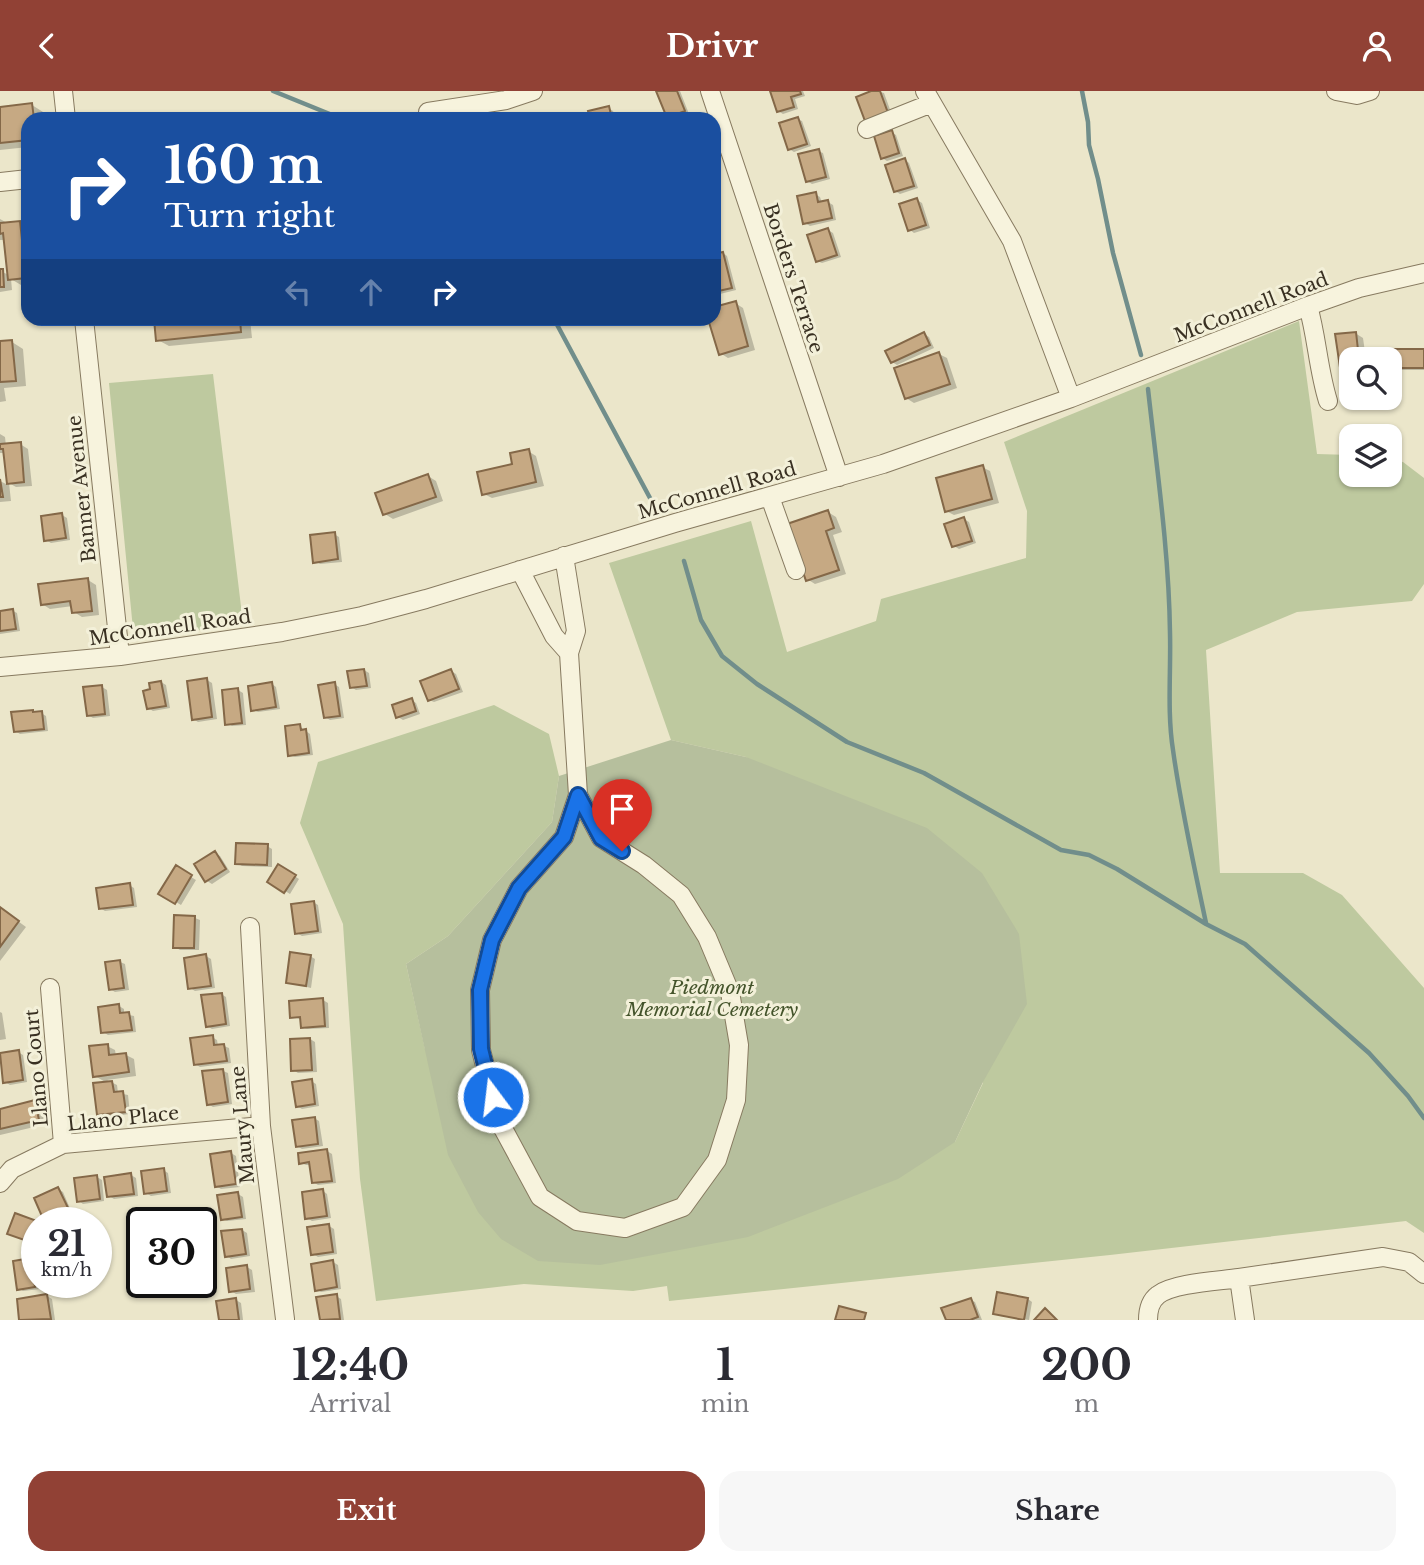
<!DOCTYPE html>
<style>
:root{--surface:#fff;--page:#f7f7f7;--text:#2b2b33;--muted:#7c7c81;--accent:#914135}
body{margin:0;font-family:"Libre Baskerville",serif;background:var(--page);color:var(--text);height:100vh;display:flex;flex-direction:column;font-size:26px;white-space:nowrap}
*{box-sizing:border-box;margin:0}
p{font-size:23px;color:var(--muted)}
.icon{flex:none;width:38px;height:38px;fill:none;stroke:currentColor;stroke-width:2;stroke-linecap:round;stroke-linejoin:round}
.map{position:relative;height:1229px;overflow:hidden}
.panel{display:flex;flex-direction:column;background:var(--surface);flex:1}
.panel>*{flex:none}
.guide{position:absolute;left:21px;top:21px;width:700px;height:214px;border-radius:21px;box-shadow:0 2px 5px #0004;background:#1a4fa0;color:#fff;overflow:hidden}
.tools{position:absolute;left:1339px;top:256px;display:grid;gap:14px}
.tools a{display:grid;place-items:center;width:63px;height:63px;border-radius:14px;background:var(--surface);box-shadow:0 2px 5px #0004;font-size:35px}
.speed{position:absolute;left:21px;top:1116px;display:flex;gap:14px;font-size:35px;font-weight:700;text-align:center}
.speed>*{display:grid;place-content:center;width:91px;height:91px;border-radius:50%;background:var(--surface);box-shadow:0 2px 5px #0004;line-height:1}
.speed small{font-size:18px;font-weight:400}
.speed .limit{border:4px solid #111;border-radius:10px;background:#fff;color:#111}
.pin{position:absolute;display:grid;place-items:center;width:60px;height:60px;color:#fff;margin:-72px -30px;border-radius:50% 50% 50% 0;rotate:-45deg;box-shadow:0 0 7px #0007}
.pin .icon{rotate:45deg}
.me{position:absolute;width:77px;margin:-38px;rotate:345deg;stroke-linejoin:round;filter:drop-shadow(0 0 5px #0008)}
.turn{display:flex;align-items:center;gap:24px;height:147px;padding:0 28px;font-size:32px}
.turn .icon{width:91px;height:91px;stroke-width:2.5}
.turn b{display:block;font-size:49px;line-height:60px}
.lanes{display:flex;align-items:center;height:66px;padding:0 28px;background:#0003;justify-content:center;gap:35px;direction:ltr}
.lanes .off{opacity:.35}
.eta{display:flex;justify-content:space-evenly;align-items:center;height:119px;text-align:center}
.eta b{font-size:42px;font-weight:800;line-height:49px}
.button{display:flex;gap:14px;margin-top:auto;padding:14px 28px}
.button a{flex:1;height:80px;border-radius:21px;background:var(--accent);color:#fff;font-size:28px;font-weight:800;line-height:80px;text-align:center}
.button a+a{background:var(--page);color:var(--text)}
header{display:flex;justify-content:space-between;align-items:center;height:91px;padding:0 28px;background:var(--accent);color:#fff;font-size:32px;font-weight:800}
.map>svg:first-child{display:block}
.green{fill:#bec99f}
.cemetery{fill:#b6bf9d}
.shadow{fill:#0003}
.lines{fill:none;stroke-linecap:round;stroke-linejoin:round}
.stream{stroke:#718e8b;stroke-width:4.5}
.building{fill:#c6a983;stroke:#846848;stroke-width:2}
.minor-casing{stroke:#877a60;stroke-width:20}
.minor{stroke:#f7f3dd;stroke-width:18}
.route-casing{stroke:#114b97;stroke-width:18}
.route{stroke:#1a73e8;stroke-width:12}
.labels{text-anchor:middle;stroke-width:6;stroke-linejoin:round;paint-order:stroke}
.street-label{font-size:19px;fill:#393022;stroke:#f3f0d9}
.park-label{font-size:19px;font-style:italic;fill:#43532a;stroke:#f3f0d9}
</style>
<header><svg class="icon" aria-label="back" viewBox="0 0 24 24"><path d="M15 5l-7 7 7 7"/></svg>Drivr<svg class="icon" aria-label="person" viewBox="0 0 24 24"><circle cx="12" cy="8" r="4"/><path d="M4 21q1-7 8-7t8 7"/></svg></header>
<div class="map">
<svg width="1424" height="1229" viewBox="0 0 1424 1229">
<rect width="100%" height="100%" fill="#ebe6ca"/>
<path class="green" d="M 1299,230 L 1317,363 L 1351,364 L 1351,383 L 1390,383 L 1390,368 L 1403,371 L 1424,387 L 1424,493 L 1412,510 L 1297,521 L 1206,559 L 1220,782 L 1303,782 L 1342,804 L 1424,897 L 1424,1142 L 1406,1130 L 1110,1164 L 669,1210 L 667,1195 L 633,1200 L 524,1193 L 376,1210 L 360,1088 L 343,833 L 300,732 L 318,671 L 494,614 L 549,643 L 559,685 L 552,731 L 448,845 L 406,873 L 425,958 L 955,1051 L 983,992 L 746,666 L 671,649 L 609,472 L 751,430 L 787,561 L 876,530 L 881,508 L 1026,467 L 1027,420 L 1004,351 Z
M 213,283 L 243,532 L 145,548 L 137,544 L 133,538 L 109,292 Z"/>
<path class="cemetery" d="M 671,649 L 746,666 L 927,737 L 982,782 L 1019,843 L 1027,913 L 983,991 L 955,1051 L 898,1088 L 748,1146 L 600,1174 L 538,1170 L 501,1148 L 478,1121 L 448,1064 L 406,873 L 448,845 L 552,731 L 559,685 Z"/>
<path class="shadow" d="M 658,0 L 680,0 L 689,23 L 676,28 L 668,26 Z
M 772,0 L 803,0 L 805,5 L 795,8 L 798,18 L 783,23 L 778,20 Z
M 876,0 L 884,2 L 892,24 L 872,32 Z
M 32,14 L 43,21 L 44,28 L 28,28 L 28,56 L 0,59 L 0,18 Z
M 608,17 L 613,20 L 616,28 L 592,28 Z
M 797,28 L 802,30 L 811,55 L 794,61 L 789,58 Z
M 891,41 L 896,44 L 903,65 L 887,70 L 882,67 Z
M 818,60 L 823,62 L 830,88 L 812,93 L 807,90 Z
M 905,69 L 909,72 L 918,97 L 900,103 L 895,100 Z
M 815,103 L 820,106 L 822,112 L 828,111 L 833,114 L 836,129 L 810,135 L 805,132 Z
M 917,109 L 922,112 L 930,137 L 914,142 L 910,139 Z
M 714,127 L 720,144 L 714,146 Z
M 0,128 L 9,133 L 20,132 L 28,136 L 28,194 L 21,194 L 11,188 L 12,199 L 0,201 L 0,180 L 9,184 L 6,149 L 0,149 Z
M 828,139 L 833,142 L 841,166 L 822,172 L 817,170 Z
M 723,162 L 727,165 L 736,199 L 716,204 L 714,203 L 714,165 Z
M 735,212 L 743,217 L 755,259 L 728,267 L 720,262 L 710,228 L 714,228 L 714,218 Z
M 156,228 L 250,228 L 252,247 L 169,255 L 158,249 Z
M 1355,242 L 1363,247 L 1366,268 L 1351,268 L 1351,293 L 1343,289 Z
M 924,243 L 929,246 L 934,257 L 897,274 L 892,271 Z
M 12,251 L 23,258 L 26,295 L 4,297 L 6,310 L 0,311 L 0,252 Z
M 1424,260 L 1424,279 L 1399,279 L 1394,276 Z
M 939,263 L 947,267 L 957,297 L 914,312 L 906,307 Z
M 0,343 L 5,346 L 6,355 L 20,353 L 28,358 L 32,395 L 16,396 L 9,392 L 11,410 L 0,411 L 0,390 L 8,394 L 5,362 L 0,362 Z
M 528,360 L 536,365 L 544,395 L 492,407 L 484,403 Z
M 982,376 L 990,380 L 999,412 L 954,424 L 946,420 Z
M 428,385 L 436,390 L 443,410 L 393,428 L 385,423 Z
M 828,421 L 836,426 L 842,441 L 833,444 L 846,483 L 815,493 L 807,488 Z
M 62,424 L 67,427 L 70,449 L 51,452 L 46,449 Z
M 964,428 L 969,431 L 976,452 L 959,458 L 954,455 Z
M 334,443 L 339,446 L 342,471 L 320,473 L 315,470 Z
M 88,489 L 96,494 L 99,524 L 82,526 L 74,521 L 73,515 L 50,518 L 42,513 Z
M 13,520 L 17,522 L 20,540 L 0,543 L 0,521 Z
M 364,579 L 369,582 L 371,597 L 356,599 L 351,596 Z
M 451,580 L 456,583 L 463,601 L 434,611 L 429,609 Z
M 207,589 L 212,592 L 217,628 L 198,631 L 193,628 Z
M 161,591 L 166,594 L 170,617 L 153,620 L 148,617 Z
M 272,593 L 276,596 L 280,618 L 258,621 L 253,619 Z
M 334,593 L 339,596 L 344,627 L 330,629 L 325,626 Z
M 102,596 L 107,599 L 110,625 L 93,627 L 88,624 Z
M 238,599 L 243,602 L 246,634 L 232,635 L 227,632 Z
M 411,609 L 416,612 L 420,623 L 403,629 L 398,626 Z
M 41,622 L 46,625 L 48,640 L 20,643 L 15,640 Z
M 299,635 L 310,643 L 313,664 L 295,666 L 290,664 Z
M 267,755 L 272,758 L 272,776 L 242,775 L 237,772 Z
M 215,762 L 220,765 L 230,781 L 212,793 L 207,790 Z
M 279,775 L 299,788 L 290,803 L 269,790 Z
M 176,777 L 196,789 L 181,814 L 161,802 Z
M 129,794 L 134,797 L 137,816 L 105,820 L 100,817 Z
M 313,811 L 318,814 L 322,842 L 302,845 L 297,842 Z
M 0,817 L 26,836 L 0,870 Z
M 195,827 L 200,829 L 199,859 L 180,859 L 175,856 Z
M 206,865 L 211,868 L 215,897 L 195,900 L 190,897 Z
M 310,865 L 315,868 L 311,897 L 287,891 Z
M 120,871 L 125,873 L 129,899 L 115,901 L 110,898 Z
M 221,903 L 226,906 L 230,935 L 212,938 L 207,935 Z
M 323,909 L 328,912 L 329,937 L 307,938 L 302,936 L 302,928 L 291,926 Z
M 119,915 L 124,918 L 124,923 L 134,925 L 136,941 L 108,944 L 103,941 Z
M 0,921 L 2,922 L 6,948 L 0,949 Z
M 212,946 L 217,949 L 218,955 L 224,955 L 229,957 L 231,972 L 200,976 L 195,973 Z
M 310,948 L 315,951 L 317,981 L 298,982 L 293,979 Z
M 107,955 L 115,959 L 116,965 L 126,964 L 134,968 L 136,985 L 107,989 L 117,994 L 118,1002 L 128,1004 L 130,1023 L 104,1026 L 99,1023 L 107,992 L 95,985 Z
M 18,961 L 23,964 L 27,991 L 10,994 L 5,991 Z
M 223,980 L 228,982 L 232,1013 L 213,1016 L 208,1013 Z
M 311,990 L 316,993 L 319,1015 L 302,1018 L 297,1015 Z
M 35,1011 L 43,1016 L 47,1033 L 0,1044 L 0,1019 Z
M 314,1027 L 319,1030 L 323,1055 L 302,1058 L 297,1055 Z
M 327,1060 L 332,1063 L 336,1092 L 318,1094 L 313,1091 L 311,1074 L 306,1074 L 301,1072 Z
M 231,1062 L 236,1065 L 240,1096 L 221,1098 L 216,1095 Z
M 163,1079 L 168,1082 L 171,1102 L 151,1105 L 146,1102 Z
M 131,1084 L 136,1087 L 138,1105 L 114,1108 L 109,1105 Z
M 97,1086 L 102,1089 L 104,1110 L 83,1113 L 79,1110 Z
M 58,1098 L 63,1101 L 72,1122 L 51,1131 L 46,1128 Z
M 323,1100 L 327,1103 L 331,1127 L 312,1130 L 307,1127 Z
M 238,1103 L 243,1106 L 246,1128 L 227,1130 L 222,1128 Z
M 16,1124 L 38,1132 L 35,1153 L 9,1143 Z
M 329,1135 L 334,1138 L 337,1163 L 318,1166 L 313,1163 Z
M 242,1139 L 247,1142 L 250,1165 L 231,1168 L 227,1165 Z
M 31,1169 L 36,1172 L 37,1192 L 39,1192 L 40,1198 L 23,1200 L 18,1197 Z
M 333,1171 L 338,1174 L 341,1198 L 321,1201 L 316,1198 Z
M 247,1176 L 252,1179 L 255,1201 L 236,1203 L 231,1200 Z
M 47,1205 L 52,1208 L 55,1229 L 21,1229 L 19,1209 Z
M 336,1205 L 341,1208 L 344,1229 L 321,1229 L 318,1208 Z
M 1028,1208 L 1032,1211 L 1029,1229 L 1000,1225 L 995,1222 Z
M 236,1209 L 241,1212 L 243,1229 L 221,1229 Z
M 970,1209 L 975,1211 L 982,1229 L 947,1229 Z"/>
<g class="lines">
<path class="stream" d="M 273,0 L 342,28
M 1082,0 L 1088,31 L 1089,54 L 1098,88 L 1113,162 L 1141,264
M 554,228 L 650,407
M 1148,298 C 1157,379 1169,461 1170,542 C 1171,581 1167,621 1173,659 C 1181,717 1194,775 1206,832
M 684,470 L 701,529 L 722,565 L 757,593 L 847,651 L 924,682 L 1061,759 L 1089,764 L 1117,778 L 1206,833 L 1245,853 L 1369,962 L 1408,1005 L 1424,1027"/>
</g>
<path class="building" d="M 656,0 L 677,0 L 685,20 L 667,27 Z
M 770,0 L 800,0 L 801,3 L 791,6 L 794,16 L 777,21 Z
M 871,0 L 880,0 L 888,22 L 865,30 L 856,6 Z
M 32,12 L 34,28 L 28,28 L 28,49 L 0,52 L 0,16 Z
M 609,15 L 612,28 L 590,28 L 588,20 Z
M 798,26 L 807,53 L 788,59 L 779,32 Z
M 892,39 L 899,62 L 881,68 L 874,45 Z
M 819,58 L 826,86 L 806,91 L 798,63 Z
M 905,67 L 914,95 L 894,101 L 885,74 Z
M 816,101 L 818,111 L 828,109 L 832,127 L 803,133 L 797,105 Z
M 917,107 L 926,134 L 908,140 L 899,113 Z
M 20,130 L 26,187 L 8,189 L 3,142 L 0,143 L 0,132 Z
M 828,137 L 837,164 L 816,171 L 807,144 Z
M 723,161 L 732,197 L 714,201 L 714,163 Z
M 0,178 L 3,178 L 4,196 L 0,196 Z
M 736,210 L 748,255 L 719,264 L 708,228 L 714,228 L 714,216 Z
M 154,228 L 240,228 L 241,241 L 156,250 Z
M 924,241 L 930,254 L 891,272 L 885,260 Z
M 1356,241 L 1359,268 L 1351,268 L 1351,288 L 1342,290 L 1335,243 Z
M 12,249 L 16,290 L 0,291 L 0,250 Z
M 1392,258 L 1424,258 L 1424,277 L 1392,277 Z
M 939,261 L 950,293 L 905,308 L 894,277 Z
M 21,351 L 24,391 L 7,393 L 3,358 L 0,358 L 0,353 Z
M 529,358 L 536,391 L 482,404 L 477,381 L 512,373 L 510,362 Z
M 983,374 L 992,408 L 945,421 L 936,387 Z
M 428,383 L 436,406 L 383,424 L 375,402 Z
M 0,388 L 3,406 L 0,406 Z
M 828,419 L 834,437 L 826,440 L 839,479 L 806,490 L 787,433 Z
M 62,422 L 66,447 L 44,450 L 41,425 Z
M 964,426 L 972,450 L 952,456 L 944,433 Z
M 335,441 L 338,468 L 313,472 L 310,444 Z
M 88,487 L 92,520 L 72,522 L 70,510 L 41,514 L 38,493 Z
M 13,518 L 16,538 L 0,540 L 0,520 Z
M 364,578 L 367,595 L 350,597 L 347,580 Z
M 451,578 L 459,598 L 428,610 L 420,590 Z
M 207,587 L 212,626 L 192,629 L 187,590 Z
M 161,590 L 166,615 L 147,618 L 143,600 L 150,598 L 149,592 Z
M 272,591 L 276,616 L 251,620 L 248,595 Z
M 335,591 L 340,625 L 324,627 L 318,594 Z
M 102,594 L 105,623 L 87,625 L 83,596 Z
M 238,597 L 242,632 L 225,634 L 222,599 Z
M 412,607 L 416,620 L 396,627 L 392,614 Z
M 33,619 L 33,621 L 42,620 L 44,638 L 14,641 L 11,621 Z
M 300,633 L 301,639 L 306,638 L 309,662 L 288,665 L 285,635 Z
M 236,752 L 268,753 L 267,774 L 235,773 Z
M 215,760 L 226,778 L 205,791 L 194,773 Z
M 278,773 L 296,784 L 284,802 L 267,791 Z
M 176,774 L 192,784 L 175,813 L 158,803 Z
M 130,792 L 133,814 L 99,818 L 96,797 Z
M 314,810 L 318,840 L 295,843 L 291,813 Z
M 0,816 L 19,830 L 0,856 Z
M 174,824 L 195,825 L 194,857 L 173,857 Z
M 290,861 L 311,864 L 306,895 L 286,892 Z
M 206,863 L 211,895 L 188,898 L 184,867 Z
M 120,869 L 124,897 L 109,899 L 105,871 Z
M 222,902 L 226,933 L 206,936 L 201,904 Z
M 323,907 L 325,935 L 301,937 L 300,926 L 290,927 L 289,910 Z
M 119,913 L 120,922 L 129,921 L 132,939 L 101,942 L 98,916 Z
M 213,944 L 214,954 L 224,953 L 227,970 L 194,974 L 190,947 Z
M 310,947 L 312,979 L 291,980 L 290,948 Z
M 108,953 L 109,964 L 126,962 L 129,981 L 93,986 L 89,955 Z
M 19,959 L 23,989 L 3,992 L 0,962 Z
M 223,978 L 228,1011 L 207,1014 L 202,980 Z
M 312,988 L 315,1013 L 296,1016 L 292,991 Z
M 112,990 L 114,1001 L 123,1000 L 126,1021 L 97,1024 L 93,992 Z
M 35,1009 L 39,1029 L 0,1038 L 0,1018 Z
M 315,1026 L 318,1053 L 296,1056 L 292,1029 Z
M 327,1058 L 332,1090 L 312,1092 L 309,1071 L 299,1073 L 298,1062 Z
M 231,1060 L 236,1093 L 215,1096 L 210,1063 Z
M 164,1077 L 167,1100 L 144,1103 L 141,1080 Z
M 131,1082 L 134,1103 L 107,1106 L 104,1086 Z
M 97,1084 L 100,1108 L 77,1111 L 74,1087 Z
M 58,1096 L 69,1119 L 44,1130 L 34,1107 Z
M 323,1098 L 327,1125 L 305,1128 L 302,1101 Z
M 238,1101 L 242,1126 L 221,1129 L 217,1104 Z
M 15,1122 L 37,1130 L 30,1151 L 7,1143 Z
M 329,1133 L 333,1161 L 311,1164 L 307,1136 Z
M 242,1138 L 246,1163 L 225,1166 L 221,1140 Z
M 31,1167 L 35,1196 L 17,1199 L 13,1170 Z
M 333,1169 L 337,1196 L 315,1200 L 311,1173 Z
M 247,1174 L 250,1198 L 229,1201 L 226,1177 Z
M 997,1201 L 1028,1207 L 1024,1229 L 993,1223 Z
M 47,1203 L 51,1228 L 19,1229 L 17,1208 Z
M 337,1203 L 340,1228 L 320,1229 L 316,1206 Z
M 236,1207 L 239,1229 L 219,1229 L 216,1210 Z
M 971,1207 L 978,1226 L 970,1229 L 946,1229 L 941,1217 Z
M 839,1215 L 866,1222 L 864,1229 L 835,1229 Z
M 1045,1217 L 1057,1229 L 1034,1229 Z"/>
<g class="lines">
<defs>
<path id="minor" d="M 63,0 L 66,28
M 710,0 L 839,386
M 925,0 L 1012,150 L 1071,307
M 1336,0 L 1357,4 L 1370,0
M 428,21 L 506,9 L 533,0
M 867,38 L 932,12
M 0,91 L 28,88
M 1308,215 C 1317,246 1318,278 1328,310
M 84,228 L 120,565
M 770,406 L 796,479
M 564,465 L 576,540 L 569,562 L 578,704 L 564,746 L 519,797 L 492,849 L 480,899 L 481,959 L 499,1030 L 540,1106 L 577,1130 L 625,1137 L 683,1116 L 717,1069 L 736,1009 L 739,954 L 730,901 L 707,846 L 681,804 L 644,774 L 601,747 L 578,704
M 520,479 L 554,545 L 569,562
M 0,576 L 120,565 L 282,541 L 362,525 L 426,508 L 675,432 L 883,373 L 1071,307 L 1308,215 L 1359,197 L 1424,182
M 250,836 L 261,1035 L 285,1228
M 50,897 L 63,1053
M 0,1092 L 12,1078 L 63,1053 L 261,1035
M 1148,1229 C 1148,1220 1150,1210 1158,1204 C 1173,1192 1219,1190 1239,1187
M 1245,1229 L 1239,1187 L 1383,1166 L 1409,1171 L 1424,1183"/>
</defs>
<use href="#minor" class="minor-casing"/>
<use href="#minor" class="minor"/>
</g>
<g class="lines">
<defs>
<path id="route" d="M 493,1006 L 481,958 L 480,899 L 492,849 L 519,797 L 564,746 L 578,704 L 601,747 L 622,760"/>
</defs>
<use href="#route" class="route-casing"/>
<use href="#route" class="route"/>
</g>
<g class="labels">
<g class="street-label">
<text transform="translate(794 187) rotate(72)" y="7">Borders Terrace</text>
<text transform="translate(1251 216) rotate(-21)" y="7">McConnell Road</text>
<text transform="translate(81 398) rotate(-96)" y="7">Banner Avenue</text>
<text transform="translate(717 399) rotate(-16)" y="7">McConnell Road</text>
<text transform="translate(170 536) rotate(-8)" y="7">McConnell Road</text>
<text transform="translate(36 977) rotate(-95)" y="7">Llano Court</text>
<text transform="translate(123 1027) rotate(-6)" y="7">Llano Place</text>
<text transform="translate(242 1034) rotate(-95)" y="7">Maury Lane</text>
</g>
<g class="park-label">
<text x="712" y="903">Piedmont<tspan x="712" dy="22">Memorial Cemetery</tspan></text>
</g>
</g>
</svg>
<div class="tools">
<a><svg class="icon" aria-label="search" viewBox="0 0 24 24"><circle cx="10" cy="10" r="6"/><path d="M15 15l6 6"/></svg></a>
<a><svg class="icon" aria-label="layers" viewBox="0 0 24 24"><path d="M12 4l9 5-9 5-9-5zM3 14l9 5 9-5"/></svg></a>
</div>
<div class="speed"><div>21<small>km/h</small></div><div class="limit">30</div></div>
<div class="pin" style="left:622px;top:760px;background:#d93025"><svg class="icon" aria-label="arrive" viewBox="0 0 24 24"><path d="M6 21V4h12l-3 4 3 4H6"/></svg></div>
<svg class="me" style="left:493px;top:1006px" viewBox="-20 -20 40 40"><circle r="17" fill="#1a73e8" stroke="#fff" stroke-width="3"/><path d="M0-11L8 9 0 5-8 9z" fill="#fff"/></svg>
<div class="guide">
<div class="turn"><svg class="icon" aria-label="right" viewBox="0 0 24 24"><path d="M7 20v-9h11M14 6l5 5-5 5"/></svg><div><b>160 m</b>Turn right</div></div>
<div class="lanes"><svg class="icon off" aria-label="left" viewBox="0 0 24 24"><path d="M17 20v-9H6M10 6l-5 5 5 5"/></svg><svg class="icon off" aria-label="ahead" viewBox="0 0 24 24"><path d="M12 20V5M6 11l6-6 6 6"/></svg><svg class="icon" aria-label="right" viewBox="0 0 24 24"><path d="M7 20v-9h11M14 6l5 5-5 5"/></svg></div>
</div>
</div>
<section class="panel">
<div class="eta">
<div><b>12:40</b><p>Arrival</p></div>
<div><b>1</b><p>min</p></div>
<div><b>200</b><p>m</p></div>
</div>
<div class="button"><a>Exit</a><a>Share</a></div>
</section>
